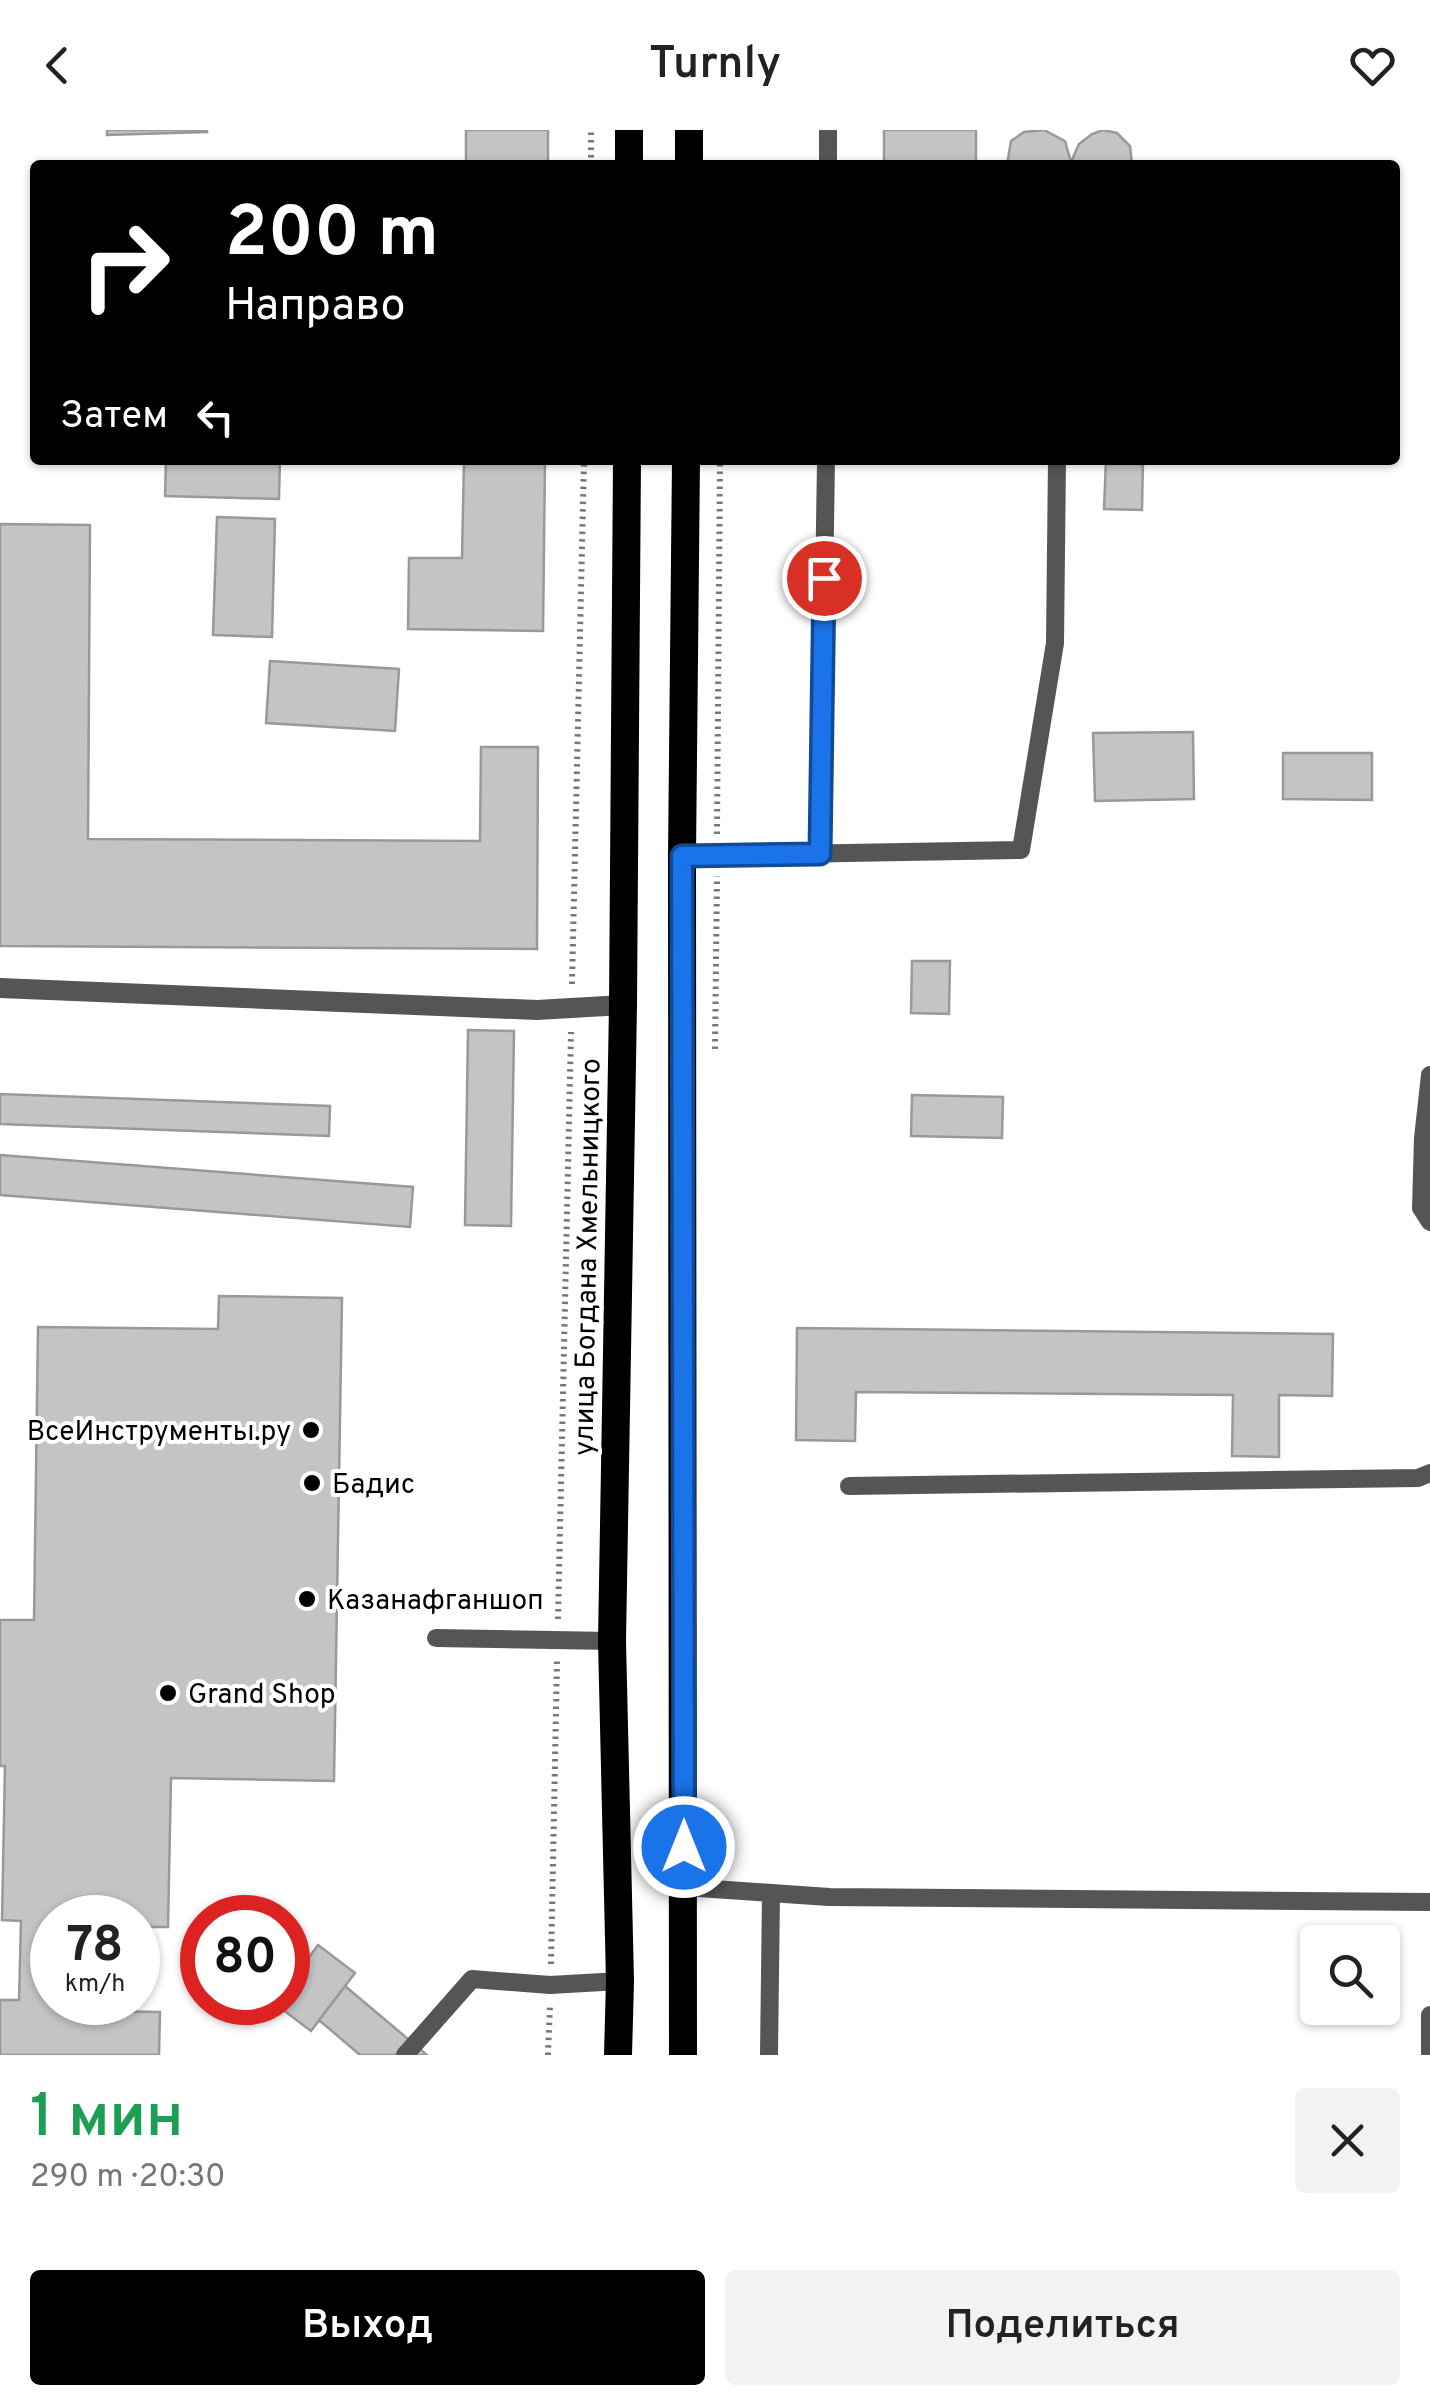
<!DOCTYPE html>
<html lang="ru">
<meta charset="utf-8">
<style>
:root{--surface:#fff;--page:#f2f2f2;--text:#222;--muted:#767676;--accent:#000}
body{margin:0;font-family:Overpass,sans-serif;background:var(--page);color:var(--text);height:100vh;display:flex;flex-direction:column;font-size:38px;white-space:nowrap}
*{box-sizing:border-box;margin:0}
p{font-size:32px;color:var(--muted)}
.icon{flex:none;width:55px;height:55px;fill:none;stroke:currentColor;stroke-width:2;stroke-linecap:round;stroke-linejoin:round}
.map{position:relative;height:1925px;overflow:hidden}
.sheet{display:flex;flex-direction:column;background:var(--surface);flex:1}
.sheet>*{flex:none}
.banner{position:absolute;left:30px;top:30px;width:1370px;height:305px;border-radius:10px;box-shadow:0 2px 8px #0004;background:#000;color:#fff;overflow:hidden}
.fabs{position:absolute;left:1300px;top:1795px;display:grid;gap:20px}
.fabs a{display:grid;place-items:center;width:100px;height:100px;border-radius:10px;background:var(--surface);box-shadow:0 2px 8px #0004;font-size:50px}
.speed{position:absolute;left:30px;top:1765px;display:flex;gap:20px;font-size:50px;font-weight:700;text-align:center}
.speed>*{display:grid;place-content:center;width:130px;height:130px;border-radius:50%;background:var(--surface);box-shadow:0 2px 8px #0004;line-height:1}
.speed small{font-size:25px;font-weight:400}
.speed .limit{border:15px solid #d22;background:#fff;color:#111}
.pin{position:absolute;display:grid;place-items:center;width:85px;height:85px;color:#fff;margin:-42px;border:5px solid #fff;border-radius:50%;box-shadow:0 2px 10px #0007}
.me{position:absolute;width:110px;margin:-55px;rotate:0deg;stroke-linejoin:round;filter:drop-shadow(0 0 8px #0008)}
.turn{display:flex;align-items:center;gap:35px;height:210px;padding:0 30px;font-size:45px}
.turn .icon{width:130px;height:130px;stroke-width:2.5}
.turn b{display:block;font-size:70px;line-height:85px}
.then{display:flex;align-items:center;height:95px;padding:0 30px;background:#0003;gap:20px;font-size:38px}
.round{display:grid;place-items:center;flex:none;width:105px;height:105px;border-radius:10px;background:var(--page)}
.headline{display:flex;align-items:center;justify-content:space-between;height:170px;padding:0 30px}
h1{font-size:60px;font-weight:600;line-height:75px;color:#1e9e55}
.primary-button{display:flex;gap:20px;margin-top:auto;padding:20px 30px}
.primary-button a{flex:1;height:115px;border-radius:10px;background:var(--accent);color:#fff;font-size:40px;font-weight:600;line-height:115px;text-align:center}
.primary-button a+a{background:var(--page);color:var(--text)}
header{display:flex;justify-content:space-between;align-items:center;height:130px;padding:0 30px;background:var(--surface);font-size:45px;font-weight:600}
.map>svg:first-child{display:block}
.building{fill:#c4c4c4;stroke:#999;stroke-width:2.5}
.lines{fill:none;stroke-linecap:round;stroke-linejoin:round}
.path{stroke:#777;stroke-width:6;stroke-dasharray:2.5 5;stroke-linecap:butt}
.service{stroke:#555;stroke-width:18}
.minor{stroke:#555;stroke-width:20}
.trunk{stroke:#000;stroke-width:28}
.route-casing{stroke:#114b97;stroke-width:25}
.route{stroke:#1a73e8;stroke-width:18}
.poi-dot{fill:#000;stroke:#fff;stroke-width:4}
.labels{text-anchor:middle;stroke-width:8;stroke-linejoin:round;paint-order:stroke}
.street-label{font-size:28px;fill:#000;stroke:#fff}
.poi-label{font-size:28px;fill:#000;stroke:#fff;text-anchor:start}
</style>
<header><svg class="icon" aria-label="back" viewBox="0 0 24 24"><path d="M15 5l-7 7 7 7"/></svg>Turnly<svg class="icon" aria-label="heart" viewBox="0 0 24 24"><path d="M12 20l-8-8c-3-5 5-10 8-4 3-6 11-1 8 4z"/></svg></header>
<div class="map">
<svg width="1430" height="1925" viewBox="0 0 1430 1925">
<rect width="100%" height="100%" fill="#fff"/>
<path class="building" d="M 107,0 L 207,0 L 207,2 L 107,5 Z
M 466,0 L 548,0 L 548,35 L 466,35 Z
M 884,0 L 976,0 L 976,35 L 884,35 Z
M 1044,0 L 1065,11 L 1071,32 L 1079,14 L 1092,4 L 1103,0 L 1117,3 L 1130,16 L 1132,35 L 1007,35 L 1011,11 L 1024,2 Z
M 166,330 L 280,330 L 279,369 L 165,366 Z
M 464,330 L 545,330 L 543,501 L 408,499 L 409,428 L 462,428 Z
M 1106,330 L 1143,330 L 1142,380 L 1104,379 Z
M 217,387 L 275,389 L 272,507 L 213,505 Z
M 0,394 L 90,395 L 88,709 L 480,711 L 481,617 L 538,617 L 537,819 L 0,816 Z
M 270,531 L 399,539 L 395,601 L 266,593 Z
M 1193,602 L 1194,669 L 1095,671 L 1093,603 Z
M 1283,623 L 1372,623 L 1372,670 L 1283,669 Z
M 912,831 L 950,831 L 949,884 L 911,883 Z
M 468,900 L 514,901 L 511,1096 L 465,1095 Z
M 0,964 L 330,976 L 329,1006 L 0,994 Z
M 912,965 L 1003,967 L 1002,1008 L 911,1006 Z
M 0,1025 L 413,1057 L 410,1097 L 0,1065 Z
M 219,1166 L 342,1168 L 334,1651 L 171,1648 L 168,1797 L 138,1797 L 138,1788 L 52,1788 L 52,1872 L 92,1872 L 92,1881 L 160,1882 L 159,1925 L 0,1925 L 0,1870 L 19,1870 L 21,1791 L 2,1790 L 5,1636 L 0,1636 L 0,1490 L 34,1490 L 38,1197 L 218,1199 Z
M 797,1198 L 1333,1204 L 1332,1266 L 1279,1265 L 1279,1327 L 1232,1326 L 1233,1265 L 856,1262 L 855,1311 L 796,1310 Z
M 318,1815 L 355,1843 L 311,1901 L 274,1873 L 288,1872 L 288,1856 Z
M 345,1856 L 427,1925 L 360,1925 L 319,1890 Z"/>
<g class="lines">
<path class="path" d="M 591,35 L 591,0
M 717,704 L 720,330
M 572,854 L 584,330
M 715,919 L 717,746
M 558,1489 L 571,902
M 551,1834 L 557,1531
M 548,1925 L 550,1876"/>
<path class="service" d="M 828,0 L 828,35
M 820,724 L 826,330
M 682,726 L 1021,720 L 1055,513 L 1057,330
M 1430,945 L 1423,1008 L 1421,1078 L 1430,1092
M 849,1356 L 1418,1348 L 1430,1343
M 436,1508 L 612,1511
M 684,1757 L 829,1767 L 1430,1772
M 405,1925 L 472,1849 L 550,1855 L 620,1851
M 769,1925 L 771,1764
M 1430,1925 L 1430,1885"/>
<path class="minor" d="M 0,858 L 537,880 L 623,875"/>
<path class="trunk" d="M 629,35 L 629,0
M 689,35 L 689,0
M 618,1925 L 620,1851 L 612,1511 L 623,875 L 627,330
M 683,1925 L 682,726 L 686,330"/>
</g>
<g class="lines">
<defs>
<path id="route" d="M 684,1717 L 682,726 L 820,724 L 824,448"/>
</defs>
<use href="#route" class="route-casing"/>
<use href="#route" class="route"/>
</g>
<g class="poi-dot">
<circle cx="311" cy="1300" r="10"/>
<circle cx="312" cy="1353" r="10"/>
<circle cx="307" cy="1469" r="10"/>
<circle cx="168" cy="1563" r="10"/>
</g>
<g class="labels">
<g class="street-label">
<text transform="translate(586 1127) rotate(-89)" y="10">улица Богдана Хмельницкого</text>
</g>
<g class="poi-label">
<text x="291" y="1310" text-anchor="end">ВсеИнструменты.ру</text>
<text x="332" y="1363">Бадис</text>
<text x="327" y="1479">Казанафганшоп</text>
<text x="188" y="1573">Grand Shop</text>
</g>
</g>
</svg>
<div class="fabs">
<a><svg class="icon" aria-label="search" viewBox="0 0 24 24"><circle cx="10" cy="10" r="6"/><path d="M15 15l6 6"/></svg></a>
</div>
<div class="speed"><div>78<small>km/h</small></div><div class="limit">80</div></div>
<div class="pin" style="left:824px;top:448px;background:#d93025"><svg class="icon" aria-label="arrive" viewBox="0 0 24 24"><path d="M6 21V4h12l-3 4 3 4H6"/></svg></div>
<svg class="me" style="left:684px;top:1717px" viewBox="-20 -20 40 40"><circle r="17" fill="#1a73e8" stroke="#fff" stroke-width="3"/><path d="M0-11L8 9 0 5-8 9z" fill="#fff"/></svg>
<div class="banner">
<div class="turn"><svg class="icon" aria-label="right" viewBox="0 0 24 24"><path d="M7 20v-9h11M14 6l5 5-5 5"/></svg><div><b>200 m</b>Направо</div></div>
<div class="then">Затем<svg class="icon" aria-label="left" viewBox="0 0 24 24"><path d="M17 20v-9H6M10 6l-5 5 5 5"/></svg></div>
</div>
</div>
<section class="sheet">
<div class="headline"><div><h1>1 мин</h1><p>290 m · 20:30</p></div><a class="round"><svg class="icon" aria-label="close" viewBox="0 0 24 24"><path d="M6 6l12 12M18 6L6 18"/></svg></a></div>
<div class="primary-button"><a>Выход</a><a>Поделиться</a></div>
</section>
